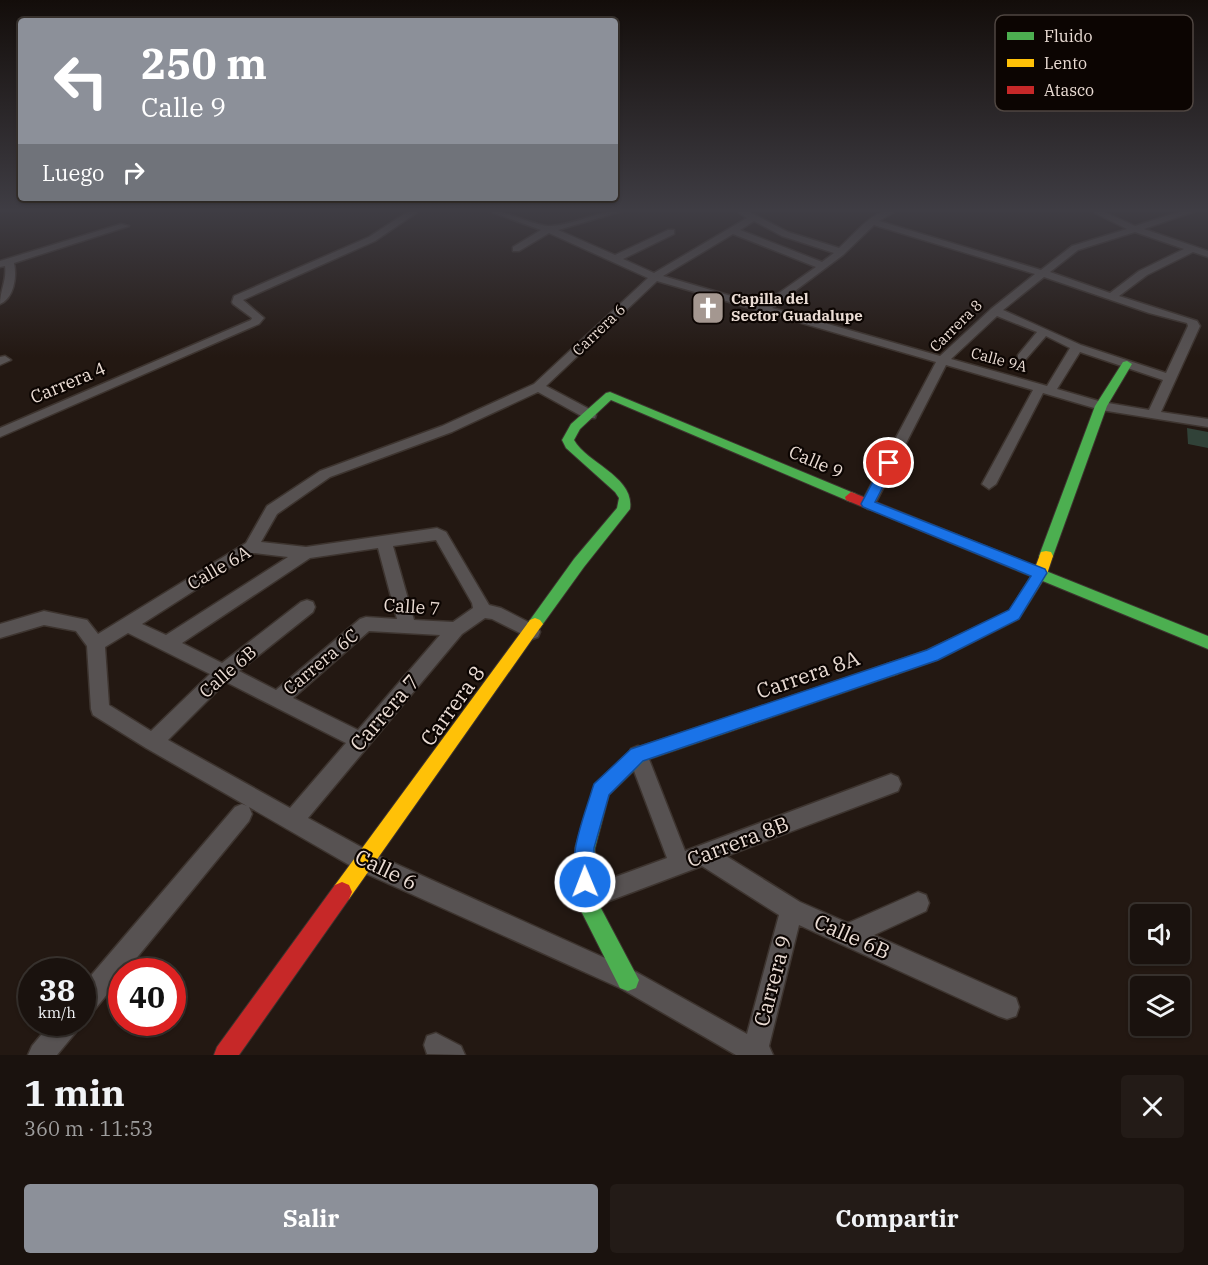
<!DOCTYPE html>
<html lang="es">
<meta charset="utf-8">
<style>
:root{--surface:#1a120e;--page:#231b17;--text:#f1f3f6;--muted:#9f9e9e;--line:#38322e;--accent:#8c9099}
body{margin:0;font-family:"IBM Plex Serif",serif;background:var(--page);color:var(--text);height:100vh;display:flex;flex-direction:column;font-size:22px;white-space:nowrap}
*{box-sizing:border-box;margin:0}
p{font-size:20px;color:var(--muted)}
.icon{flex:none;width:33px;height:33px;fill:none;stroke:currentColor;stroke-width:2;stroke-linecap:round;stroke-linejoin:round}
.map{position:relative;height:1055px;overflow:hidden}
.side{display:flex;flex-direction:column;background:var(--surface);flex:1}
.side>*{flex:none}
.top-card{position:absolute;left:18px;top:18px;width:600px;height:183px;border-radius:6px;box-shadow:0 2px 4px #0004,0 0 0 2px var(--line);background:#8c9099;color:#fff;overflow:hidden}
.buttons{position:absolute;left:1130px;top:904px;display:grid;gap:12px}
.buttons a{display:grid;place-items:center;width:60px;height:60px;border-radius:6px;background:var(--surface);box-shadow:0 2px 4px #0004,0 0 0 2px var(--line);font-size:30px}
.speed{position:absolute;left:18px;top:958px;display:flex;gap:12px;font-size:30px;font-weight:700;text-align:center}
.speed>*{display:grid;place-content:center;width:78px;height:78px;border-radius:50%;background:var(--surface);box-shadow:0 2px 4px #0004,0 0 0 2px var(--line);line-height:1}
.speed small{font-size:15px;font-weight:400}
.speed .limit{border:9px solid #d22;background:#fff;color:#111}
.pin{position:absolute;display:grid;place-items:center;width:51px;height:51px;color:#fff;margin:-26px;border:3px solid #fff;border-radius:50%;box-shadow:0 2px 6px #0007}
.me{position:absolute;width:66px;margin:-33px;rotate:359deg;stroke-linejoin:round;filter:drop-shadow(0 0 4px #0008)}
.turn{display:flex;align-items:center;gap:21px;height:126px;padding:0 24px;font-size:27px}
.turn .icon{width:78px;height:78px;stroke-width:2.5}
.turn b{display:block;font-size:42px;line-height:51px}
.then{display:flex;align-items:center;height:57px;padding:0 24px;background:#0003;gap:12px;font-size:22px}
.round{display:grid;place-items:center;flex:none;width:63px;height:63px;border-radius:6px;background:var(--page)}
.summary{display:flex;align-items:center;justify-content:space-between;height:102px;padding:0 24px}
h1{font-size:36px;font-weight:700;line-height:45px}
.cta{display:flex;gap:12px;margin-top:auto;padding:12px 24px}
.cta a{flex:1;height:69px;border-radius:6px;background:var(--accent);color:#fff;font-size:24px;font-weight:700;line-height:69px;text-align:center}
.cta a+a{background:var(--page);color:var(--text)}
.map>svg:first-child{display:block}
.green{fill:#314238}
.lines{fill:none;stroke-linecap:round;stroke-linejoin:round}
.street-casing{stroke:#3d342f;stroke-width:3}
.fast-casing{stroke:#3d342f;stroke-width:2}
.slow-casing{stroke:#3d342f;stroke-width:2}
.jam-casing{stroke:#3d342f;stroke-width:2}
.street{fill:#575252;fill-rule:evenodd}
.fast{fill:#4caf50;fill-rule:evenodd}
.slow{fill:#ffc107;fill-rule:evenodd}
.jam{fill:#c62828;fill-rule:evenodd}
.route{fill:#1a73e8;stroke:#114b97;stroke-width:1.5}
.labels{text-anchor:middle;stroke-width:4.5;stroke-linejoin:round;paint-order:stroke}
.far-poi-label{font-size:15px;font-weight:bold;fill:#eadcd4;stroke:#0c0502;text-anchor:start}
.far-street-label{font-size:15px;fill:#eadcd4;stroke:#0c0502}
.street-label{font-size:18px;fill:#eadcd4;stroke:#0c0502}
.near-street-label{font-size:21px;fill:#eadcd4;stroke:#0c0502}
.key{fill:#0c0502;stroke:#4f4641;stroke-width:1.5}
.key-label{font-size:16px;fill:#eadcd4}
</style>
<div class="map">
<svg width="1208" height="1055" viewBox="0 0 1208 1055">
<rect width="100%" height="100%" fill="#231812"/>
<path class="green" d="M 1187,428 L 1208,432 L 1208,448 L 1188,444 Z"/>
<g class="lines">
<defs>
<path id="street" d="M 412,209 L 422,209 L 375,241 L 243,300 L 264,318 L 259,324 L 0,437 L 0,428 L 251,320 L 252,318 L 233,304 L 232,302 L 234,296 L 369,237 Z
M 483,209 C 505,209 535,227 551,226 C 578,224 602,209 629,209 L 558,230 L 615,255 L 668,230 L 674,230 L 674,234 L 623,259 L 654,273 L 747,218 L 733,209 L 744,209 L 788,232 L 839,248 C 858,231 872,209 899,209 L 879,221 L 1041,270 L 1072,246 L 1127,229 L 1087,209 L 1098,209 L 1135,226 L 1188,209 L 1201,209 L 1144,229 L 1208,251 L 1208,257 L 1193,252 L 1147,275 L 1119,296 L 1197,321 L 1200,326 L 1161,412 L 1208,419 L 1208,427 L 1101,410 L 1043,393 L 996,484 L 989,489 L 982,484 L 1033,390 L 946,365 L 875,504 L 868,509 L 861,504 L 936,362 L 657,281 L 546,386 L 595,412 L 596,415 L 595,418 L 585,418 L 538,392 L 452,432 L 330,477 L 277,514 L 261,542 L 306,547 L 437,528 L 446,532 L 489,605 L 501,608 L 538,627 L 540,632 L 538,637 L 532,639 L 492,619 L 485,618 L 462,634 L 308,818 L 374,854 L 636,972 L 747,1034 L 779,915 L 702,866 L 585,910 L 577,907 L 574,899 L 577,891 L 667,858 L 628,755 L 631,749 L 638,746 L 645,749 L 685,851 L 891,774 L 898,777 L 901,784 L 898,791 L 726,856 L 800,902 L 848,923 L 918,892 L 926,895 L 929,903 L 926,911 L 874,935 L 1016,998 L 1019,1007 L 1016,1016 L 1007,1019 L 998,1016 L 799,925 L 769,1046 L 773,1055 L 736,1055 L 620,988 L 358,870 L 249,807 L 252,814 L 249,821 L 125,972 L 122,972 L 122,976 L 91,1014 L 82,1017 L 82,986 L 235,807 L 242,804 L 247,806 L 146,748 L 93,715 L 91,709 L 87,646 L 76,631 L 44,625 L 0,638 L 0,624 L 44,611 L 87,620 L 98,634 L 246,543 L 267,506 L 320,471 L 442,426 L 534,384 L 648,278 L 549,233 L 519,251 L 513,251 L 513,247 L 541,230 ZM 754,221 L 782,236 L 834,253 L 822,262 L 740,230 ZM 874,225 L 1035,274 L 991,309 L 940,356 L 772,308 L 843,255 ZM 1135,232 L 1184,249 L 1139,271 L 1110,293 L 1050,272 L 1078,250 ZM 733,234 L 816,267 L 762,305 L 663,276 ZM 1044,277 L 1149,313 L 1187,323 L 1188,326 L 1166,373 L 1081,345 L 1003,310 ZM 997,316 L 1037,332 L 1018,355 L 1018,359 L 1026,359 L 1046,336 L 1070,348 L 1047,386 L 951,359 ZM 1080,352 L 1163,380 L 1149,410 L 1102,402 L 1057,389 ZM 436,540 L 472,603 L 473,608 L 453,622 L 414,620 L 393,546 ZM 378,548 L 397,619 L 366,617 L 360,619 L 276,690 L 239,671 L 313,612 L 315,607 L 313,602 L 307,600 L 301,602 L 222,663 L 182,643 L 310,558 ZM 253,553 L 288,557 L 166,635 L 142,624 ZM 369,631 L 440,635 L 358,730 L 293,698 ZM 128,633 L 210,674 L 151,731 L 109,705 L 105,647 ZM 226,682 L 346,743 L 290,808 L 168,740 Z
M 121,224 L 129,226 L 14,263 C 17,277 14,298 0,304 C 0,290 7,280 5,266 L 0,267 L 0,261 Z
M 5,356 L 11,360 L 0,365 L 0,357 Z
M 51,1023 L 79,1023 L 76,1032 L 57,1055 L 28,1055 L 32,1046 Z
M 436,1033 L 461,1046 L 465,1055 L 427,1054 L 424,1045 L 427,1036 Z"/>
<path id="fast" d="M 1127,361 L 1132,364 L 1107,406 L 1053,556 L 1051,560 L 1041,560 L 1039,556 L 1095,406 L 1123,362 Z
M 610,392 L 856,494 L 857,497 L 851,502 L 846,500 L 611,400 L 580,429 L 574,440 C 588,464 635,477 630,509 L 584,567 L 540,628 L 535,630 L 530,628 L 527,624 L 530,620 L 574,559 L 617,508 L 619,498 L 615,492 L 566,448 L 562,440 L 571,424 L 606,393 Z
M 1016,559 L 1208,636 L 1208,649 L 1011,568 L 1009,564 L 1011,560 Z
M 892,662 L 898,664 L 900,669 L 898,674 L 644,761 L 609,795 L 595,848 L 595,897 L 639,980 L 636,988 L 628,991 L 620,988 L 575,899 L 575,848 L 595,784 L 632,749 Z"/>
<path id="slow" d="M 1046,551 L 1051,552 L 1053,556 L 1047,574 L 1019,619 L 938,660 L 892,676 L 886,674 L 884,669 L 886,664 L 927,650 L 1009,611 L 1033,573 L 1041,552 Z
M 535,618 L 540,620 L 543,624 L 540,628 L 349,899 L 342,902 L 335,899 L 332,892 L 335,885 L 530,620 Z"/>
<path id="jam" d="M 851,492 L 1021,560 L 1023,564 L 1021,568 L 1011,568 L 846,500 L 845,497 Z
M 342,882 L 349,885 L 352,892 L 349,899 L 239,1055 L 214,1055 L 217,1047 L 335,885 Z"/>
</defs>
<use href="#street" class="street-casing"/>
<use href="#fast" class="fast-casing"/>
<use href="#slow" class="slow-casing"/>
<use href="#jam" class="jam-casing"/>
<use href="#street" class="street"/>
<use href="#fast" class="fast"/>
<use href="#slow" class="slow"/>
<use href="#jam" class="jam"/>
</g>
<linearGradient id="sky" x2="0" y2="1"><stop stop-color="#130d0a"/><stop offset="0.59" stop-color="#3f3d44"/><stop offset="1" stop-color="#3f3d44" stop-opacity="0"/></linearGradient>
<rect width="1208" height="357" fill="url(#sky)"/>
<path class="route" d="M 889,459 L 895,463 L 875,502 L 1045,569 L 1047,573 L 1019,619 L 938,660 L 643,761 L 609,795 L 594,848 L 595,882 L 592,889 L 585,892 L 578,889 C 566,859 583,820 592,790 L 594,784 L 631,749 L 927,650 L 1009,610 L 1031,576 L 863,507 L 861,504 L 883,463 Z"/>
<defs>
<symbol id="church-square" viewBox="-11 -11 22 22"><rect x="-9" y="-9" width="18" height="18" rx="4" fill="#a49790" stroke="#0c0502"/><path d="M-1.2-6h2.4v3.5h3.3v2.4h-3.3V6h-2.4V-.1h-3.3v-2.4h3.3Z" fill="#fff"/></symbol>
</defs>
<g fill-rule="evenodd">
<use href="#church-square" x="689" y="289" width="38" height="38"/>
</g>
<g class="labels">
<g class="far-poi-label">
<text x="731" y="304">Capilla del<tspan x="731" dy="17">Sector Guadalupe</tspan></text>
</g>
<g class="far-street-label">
<text transform="translate(956 326) rotate(-45)" y="5">Carrera 8</text>
<text transform="translate(599 330) rotate(-44)" y="5">Carrera 6</text>
<text transform="translate(999 360) rotate(15)" y="5">Calle 9A</text>
</g>
<g class="street-label">
<text transform="translate(68 383) rotate(-23)" y="6">Carrera 4</text>
<text transform="translate(816 462) rotate(23)" y="6">Calle 9</text>
<text transform="translate(219 568) rotate(-30)" y="6">Calle 6A</text>
<text transform="translate(412 607) rotate(4)" y="6">Calle 7</text>
<text transform="translate(321 662) rotate(-40)" y="6">Carrera 6C</text>
<text transform="translate(228 672) rotate(-41)" y="6">Calle 6B</text>
</g>
<g class="near-street-label">
<text transform="translate(808 675) rotate(-19)" y="7">Carrera 8A</text>
<text transform="translate(453 706) rotate(-54)" y="7">Carrera 8</text>
<text transform="translate(385 713) rotate(-49)" y="7">Carrera 7</text>
<text transform="translate(738 842) rotate(-21)" y="7">Carrera 8B</text>
<text transform="translate(386 870) rotate(26)" y="7">Calle 6</text>
<text transform="translate(852 937) rotate(24)" y="7">Calle 6B</text>
<text transform="translate(773 981) rotate(-75)" y="7">Carrera 9</text>
</g>
</g>
<rect x="995" y="15" width="198" height="96" rx="9" class="key"/>
<rect x="1007" y="32" width="27" height="8" fill="#4caf50"/>
<rect x="1007" y="59" width="27" height="8" fill="#ffc107"/>
<rect x="1007" y="86" width="27" height="8" fill="#c62828"/>
<g class="key-label">
<text x="1044" y="42">Fluido</text>
<text x="1044" y="69">Lento</text>
<text x="1044" y="96">Atasco</text>
</g>
</svg>
<div class="buttons">
<a><svg class="icon" aria-label="sound" viewBox="0 0 24 24"><path d="M4 9h4l5-4v14l-5-4H4zM17 9q2 3 0 6"/></svg></a>
<a><svg class="icon" aria-label="layers" viewBox="0 0 24 24"><path d="M12 4l9 5-9 5-9-5zM3 14l9 5 9-5"/></svg></a>
</div>
<div class="speed"><div>38<small>km/h</small></div><div class="limit">40</div></div>
<div class="pin" style="left:889px;top:463px;background:#d93025"><svg class="icon" aria-label="arrive" viewBox="0 0 24 24"><path d="M6 21V4h12l-3 4 3 4H6"/></svg></div>
<svg class="me" style="left:585px;top:882px" viewBox="-20 -20 40 40"><circle r="17" fill="#1a73e8" stroke="#fff" stroke-width="3"/><path d="M0-11L8 9 0 5-8 9z" fill="#fff"/></svg>
<div class="top-card">
<div class="turn"><svg class="icon" aria-label="left" viewBox="0 0 24 24"><path d="M17 20v-9H6M10 6l-5 5 5 5"/></svg><div><b>250 m</b>Calle 9</div></div>
<div class="then">Luego<svg class="icon" aria-label="right" viewBox="0 0 24 24"><path d="M7 20v-9h11M14 6l5 5-5 5"/></svg></div>
</div>
</div>
<section class="side">
<div class="summary"><div><h1>1 min</h1><p>360 m · 11:53</p></div><a class="round"><svg class="icon" aria-label="close" viewBox="0 0 24 24"><path d="M6 6l12 12M18 6L6 18"/></svg></a></div>
<div class="cta"><a>Salir</a><a>Compartir</a></div>
</section>
